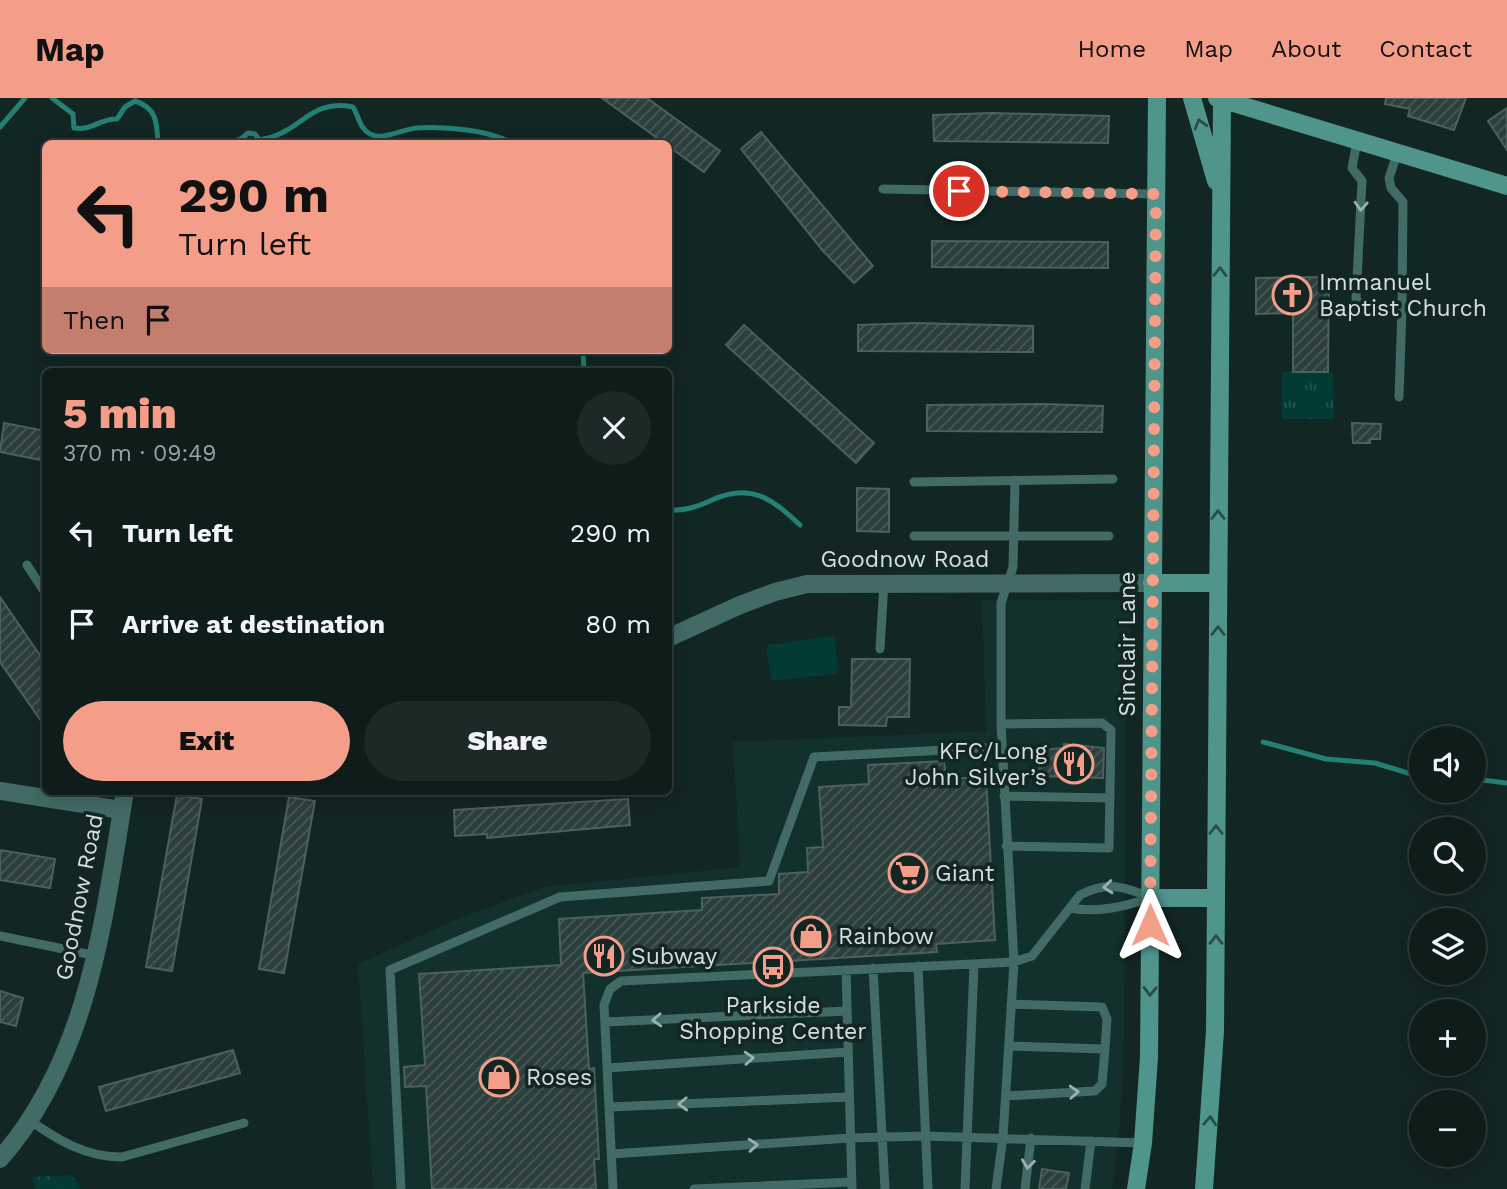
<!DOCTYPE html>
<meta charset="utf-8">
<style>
:root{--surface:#0e1c1a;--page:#1c2927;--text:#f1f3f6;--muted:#9ba1a2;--line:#2e3a39;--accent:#f49e8a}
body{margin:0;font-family:"Work Sans",sans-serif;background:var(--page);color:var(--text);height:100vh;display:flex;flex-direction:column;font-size:26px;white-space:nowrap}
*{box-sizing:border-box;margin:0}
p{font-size:23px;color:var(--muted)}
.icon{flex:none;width:38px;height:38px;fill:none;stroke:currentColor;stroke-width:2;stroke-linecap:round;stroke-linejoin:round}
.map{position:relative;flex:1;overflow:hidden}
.sheet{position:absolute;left:42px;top:270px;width:630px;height:427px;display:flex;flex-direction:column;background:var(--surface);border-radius:10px;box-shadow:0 4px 18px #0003,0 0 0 2px var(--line)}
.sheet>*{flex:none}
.hud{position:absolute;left:42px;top:42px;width:630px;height:214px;border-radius:10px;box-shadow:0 4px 18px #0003,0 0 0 2px var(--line);background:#f49e8a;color:#111;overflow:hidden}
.controls{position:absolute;left:1409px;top:628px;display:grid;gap:14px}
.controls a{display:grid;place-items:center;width:77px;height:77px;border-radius:50%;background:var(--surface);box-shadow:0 4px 18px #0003,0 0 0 2px var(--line);font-size:35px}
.pin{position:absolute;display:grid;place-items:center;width:60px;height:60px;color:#fff;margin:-30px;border:4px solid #fff;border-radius:50%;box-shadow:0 2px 7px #0007}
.me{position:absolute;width:77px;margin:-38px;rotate:0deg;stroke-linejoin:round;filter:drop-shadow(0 0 5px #0008)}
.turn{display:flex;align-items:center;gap:24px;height:147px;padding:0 21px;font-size:32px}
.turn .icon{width:91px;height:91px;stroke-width:2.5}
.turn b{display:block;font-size:49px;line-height:60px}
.then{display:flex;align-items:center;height:66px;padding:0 21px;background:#0003;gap:14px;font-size:26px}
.round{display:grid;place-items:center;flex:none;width:74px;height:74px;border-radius:37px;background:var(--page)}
.summary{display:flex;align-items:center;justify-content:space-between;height:119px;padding:0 21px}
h1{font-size:42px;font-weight:800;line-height:52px;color:var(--accent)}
.button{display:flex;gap:14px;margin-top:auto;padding:14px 21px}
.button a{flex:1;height:80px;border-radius:42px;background:var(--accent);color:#111;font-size:28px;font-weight:800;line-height:80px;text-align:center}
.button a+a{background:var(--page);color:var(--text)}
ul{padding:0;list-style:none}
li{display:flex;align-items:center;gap:21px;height:91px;padding:0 21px}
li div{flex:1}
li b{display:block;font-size:26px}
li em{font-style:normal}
header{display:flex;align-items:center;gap:42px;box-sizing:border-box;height:98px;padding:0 35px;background:var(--accent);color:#111}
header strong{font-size:33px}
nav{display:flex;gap:38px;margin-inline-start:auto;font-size:24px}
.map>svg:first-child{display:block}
.built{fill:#12302c}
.grass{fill:#033a34}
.forest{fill:url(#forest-crowns)}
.park{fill:url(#park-tufts)}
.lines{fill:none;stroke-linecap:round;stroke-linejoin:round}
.stream{stroke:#247f75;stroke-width:5}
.building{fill:url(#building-hatch);stroke:#4c615d;stroke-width:2}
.lane{stroke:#426b65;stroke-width:9}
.street{stroke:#426b65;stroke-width:18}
.secondary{stroke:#50958c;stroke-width:18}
.oneway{stroke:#284d48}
.oneway2{stroke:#9ab1ae}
.route{stroke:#f49e8a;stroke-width:12;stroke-dasharray:0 21.6}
.labels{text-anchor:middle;stroke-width:7;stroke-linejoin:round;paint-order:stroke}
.poi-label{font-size:23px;fill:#d5e0de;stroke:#122623;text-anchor:start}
.street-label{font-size:23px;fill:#d5e0de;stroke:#122623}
</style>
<header>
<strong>Map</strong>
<nav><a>Home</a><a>Map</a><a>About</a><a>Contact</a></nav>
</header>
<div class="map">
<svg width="1507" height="1091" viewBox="0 0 1507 1091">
<defs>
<pattern id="forest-crowns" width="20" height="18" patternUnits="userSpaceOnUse" patternTransform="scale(1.75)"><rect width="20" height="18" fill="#033a34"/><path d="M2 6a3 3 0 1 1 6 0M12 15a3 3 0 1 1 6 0" fill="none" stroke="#275651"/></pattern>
<pattern id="park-tufts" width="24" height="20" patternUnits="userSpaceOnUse" patternTransform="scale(1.75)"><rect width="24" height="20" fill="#033a34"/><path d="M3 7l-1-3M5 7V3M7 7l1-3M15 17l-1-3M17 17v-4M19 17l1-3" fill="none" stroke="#275651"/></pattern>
<pattern id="building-hatch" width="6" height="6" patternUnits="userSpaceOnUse" patternTransform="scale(1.75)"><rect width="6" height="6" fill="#2b3f3c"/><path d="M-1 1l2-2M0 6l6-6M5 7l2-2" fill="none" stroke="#495a58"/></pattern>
</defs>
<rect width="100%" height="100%" fill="#122623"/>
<path class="built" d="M 982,502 L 1132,502 L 1126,598 L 1124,937 L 1120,1024 L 1112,1091 L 373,1091 L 358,866 L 460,820 L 544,789 L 740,769 L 733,644 L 986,633 Z"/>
<path class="grass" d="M 832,538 L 835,541 L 838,572 L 835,576 L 772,583 L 766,550 L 768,547 Z"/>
<path class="forest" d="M 72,1077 L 81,1091 L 36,1091 L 32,1079 Z"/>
<path class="park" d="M 1282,274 L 1333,275 L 1334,321 L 1282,321 Z"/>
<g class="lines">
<path class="stream" d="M 52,0 L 73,16 L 74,30 C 92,33 101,20 117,21 L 125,9 L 135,3 C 157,10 157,25 158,46
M 0,29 L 25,0
M 224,46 L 241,41 L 248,35 L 255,36 L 259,42 C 302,36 308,0 353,9 C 359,19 360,31 370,36 C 384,43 402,31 417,30 C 444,28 491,32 513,46
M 583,252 L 584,273
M 668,412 C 685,413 697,409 712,402 C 751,384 772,401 800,427
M 1263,644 L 1326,661 L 1375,665 L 1421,679
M 1474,681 L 1507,685"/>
</g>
<path class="building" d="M 602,0 L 647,0 L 720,53 L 704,74 Z
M 1386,0 L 1466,0 L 1454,32 L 1408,18 L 1410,11 L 1385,6 Z
M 1507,10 L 1507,52 L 1488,23 Z
M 992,15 L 1109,18 L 1108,45 L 934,43 L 933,17 Z
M 761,34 L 873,168 L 854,185 L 823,153 L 741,51 Z
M 932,143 L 1108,144 L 1108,170 L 932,169 Z
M 1329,179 L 1328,274 L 1293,274 L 1293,215 L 1256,216 L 1256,180 Z
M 916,225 L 1033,228 L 1033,254 L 858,253 L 858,227 Z
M 744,227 L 874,345 L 856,365 L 726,247 Z
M 1044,306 L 1103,308 L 1102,334 L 927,333 L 927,307 Z
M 4,325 L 46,333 L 46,363 L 0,354 Z
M 1352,325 L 1381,326 L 1380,341 L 1370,341 L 1370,345 L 1353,345 Z
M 857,390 L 889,391 L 889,434 L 857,433 Z
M 0,499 L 46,566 L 46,630 L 0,564 Z
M 852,561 L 910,561 L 909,619 L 887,619 L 886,628 L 839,627 L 839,609 L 851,609 Z
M 1064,646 L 1104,650 L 1103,680 L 1040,678 L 1038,652 L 1064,650 Z
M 944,663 L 946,681 L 986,679 L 995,842 L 936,846 L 937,854 L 583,875 L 589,971 L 594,970 L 599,1061 L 594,1061 L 596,1091 L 432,1091 L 426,988 L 405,989 L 404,969 L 425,967 L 419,876 L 561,867 L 559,821 L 702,812 L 702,800 L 779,796 L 779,776 L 808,774 L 807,750 L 823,749 L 819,689 L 869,686 L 868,667 Z
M 177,697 L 202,701 L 172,873 L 146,869 Z
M 289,699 L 315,703 L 284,875 L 259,871 Z
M 628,701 L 630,727 L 487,740 L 487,736 L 455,738 L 454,712 Z
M 0,752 L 55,761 L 50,790 L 0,782 Z
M 0,893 L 23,900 L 16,928 L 0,924 Z
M 233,952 L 240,975 L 106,1013 L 99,989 Z
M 1042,1071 L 1069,1075 L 1066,1091 L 1039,1091 Z"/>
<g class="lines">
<path class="lane" d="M 1357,43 L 1352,70 L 1362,83 L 1356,201 L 1364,209 L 1402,211 L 1403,104 L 1391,90 L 1389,80 L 1397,56
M 883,91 L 1156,96
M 1399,299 L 1402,211
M 914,384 L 1113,381
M 914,438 L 1109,438
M 27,467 L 46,496
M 880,551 L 884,484
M 1001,626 L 1102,625 L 1111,632 L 1109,750 L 1006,748
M 1004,698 L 1110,700
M 1070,810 C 1098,815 1123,809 1150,800
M 0,838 L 97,858
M 918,868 L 928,1091
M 873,870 L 885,1091
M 846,872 L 852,1091
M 1011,906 L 1102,909 L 1107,921 L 1105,951
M 605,924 L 847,913
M 607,970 L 848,954
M 1006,998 L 1095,993 L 1102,986 L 1105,951 L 1009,948
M 609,1009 L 849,999
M 29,1022 C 58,1042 85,1059 122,1059 L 244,1025
M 612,1056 L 850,1040 L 926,1038 L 1143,1045
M 401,1091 L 390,872 L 560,799 L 769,783 L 814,659 L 1001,649
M 613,1091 L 604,907 L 610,891 L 621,883 L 1014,864 L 1032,858 L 1080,797 C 1107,783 1124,788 1151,800
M 694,1091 L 852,1084
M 965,1091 L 974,866
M 996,1091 L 1003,1039 L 1014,864 L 1001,626 L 1001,505 L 1013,469 L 1015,382
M 1025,1091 L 1031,1040
M 1085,1091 L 1091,1043"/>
<path class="street" d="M 668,540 L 740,507 L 775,494 L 807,486 L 1152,485
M 0,693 L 121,712
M 0,1061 C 89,960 104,820 125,693"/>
<path class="secondary" d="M 1192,0 L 1216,83
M 1217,0 L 1507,88
M 1152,485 L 1218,485
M 1151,800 L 1216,800
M 1136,1091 L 1143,1045 L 1149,959 L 1157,0
M 1204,1091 L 1215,933 L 1222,0"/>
</g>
<defs><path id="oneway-chevron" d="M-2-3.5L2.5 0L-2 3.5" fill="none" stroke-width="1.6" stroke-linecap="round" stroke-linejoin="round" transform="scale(1.75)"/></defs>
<g class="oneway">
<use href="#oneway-chevron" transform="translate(1200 26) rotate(-106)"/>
<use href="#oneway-chevron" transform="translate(1220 174) rotate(-89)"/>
<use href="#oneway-chevron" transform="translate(1218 417) rotate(-90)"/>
<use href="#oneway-chevron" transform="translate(1218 533) rotate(-90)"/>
<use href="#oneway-chevron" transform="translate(1216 732) rotate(-90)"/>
<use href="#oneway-chevron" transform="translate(1216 842) rotate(-90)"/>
<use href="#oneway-chevron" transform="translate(1150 893) rotate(91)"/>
<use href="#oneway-chevron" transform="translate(1210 1023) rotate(-86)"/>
</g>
<g class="oneway2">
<use href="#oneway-chevron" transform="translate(1361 108) rotate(93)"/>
<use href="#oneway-chevron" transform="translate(1108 789) rotate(175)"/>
<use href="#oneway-chevron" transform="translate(657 922) rotate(177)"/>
<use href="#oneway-chevron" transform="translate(749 960) rotate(-4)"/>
<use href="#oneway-chevron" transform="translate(1074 994) rotate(-3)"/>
<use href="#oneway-chevron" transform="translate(683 1006) rotate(178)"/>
<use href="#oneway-chevron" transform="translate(753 1047) rotate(-4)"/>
<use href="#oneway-chevron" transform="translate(1028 1066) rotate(97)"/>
</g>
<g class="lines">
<path class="route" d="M 959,93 L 1156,96 L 1150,827"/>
</g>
<defs>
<symbol id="church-ring" viewBox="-11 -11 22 22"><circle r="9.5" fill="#122623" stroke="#f49e8a" stroke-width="1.5"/><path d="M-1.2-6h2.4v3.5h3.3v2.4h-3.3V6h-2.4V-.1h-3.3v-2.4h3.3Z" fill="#f49e8a"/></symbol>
<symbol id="restaurant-ring" viewBox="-11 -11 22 22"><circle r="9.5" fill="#122623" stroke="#f49e8a" stroke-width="1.5"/><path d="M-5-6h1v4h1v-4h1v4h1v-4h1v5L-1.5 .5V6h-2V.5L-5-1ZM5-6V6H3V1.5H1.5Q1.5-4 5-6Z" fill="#f49e8a"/></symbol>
<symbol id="supermarket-ring" viewBox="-11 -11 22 22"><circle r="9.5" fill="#122623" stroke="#f49e8a" stroke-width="1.5"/><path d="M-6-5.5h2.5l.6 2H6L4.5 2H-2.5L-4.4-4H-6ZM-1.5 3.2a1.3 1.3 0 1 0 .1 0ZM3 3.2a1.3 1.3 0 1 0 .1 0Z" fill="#f49e8a"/></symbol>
<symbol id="shop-ring" viewBox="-11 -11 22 22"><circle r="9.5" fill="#122623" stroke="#f49e8a" stroke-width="1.5"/><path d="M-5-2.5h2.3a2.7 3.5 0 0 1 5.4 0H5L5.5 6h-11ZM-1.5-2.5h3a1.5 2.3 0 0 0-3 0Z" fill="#f49e8a"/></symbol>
<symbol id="bus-ring" viewBox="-11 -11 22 22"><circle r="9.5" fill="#122623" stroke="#f49e8a" stroke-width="1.5"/><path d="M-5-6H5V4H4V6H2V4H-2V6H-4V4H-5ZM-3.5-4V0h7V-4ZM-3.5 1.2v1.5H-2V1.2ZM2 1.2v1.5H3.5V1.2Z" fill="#f49e8a"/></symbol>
</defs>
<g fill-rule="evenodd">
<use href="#church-ring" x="1270" y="175" width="44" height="44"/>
<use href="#restaurant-ring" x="1052" y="644" width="44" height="44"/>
<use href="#supermarket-ring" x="886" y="753" width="44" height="44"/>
<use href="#shop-ring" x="789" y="816" width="44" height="44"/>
<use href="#restaurant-ring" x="582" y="836" width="44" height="44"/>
<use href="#bus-ring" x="751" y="847" width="44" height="44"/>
<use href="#shop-ring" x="477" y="957" width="44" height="44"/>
</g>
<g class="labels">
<g class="poi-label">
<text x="1319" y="192">Immanuel<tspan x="1319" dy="26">Baptist Church</tspan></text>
<text x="1047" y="661" text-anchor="end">KFC/Long<tspan x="1047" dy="26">John Silver’s</tspan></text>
<text x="935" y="783">Giant</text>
<text x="838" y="846">Rainbow</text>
<text x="631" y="866">Subway</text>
<text x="773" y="915" text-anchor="middle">Parkside<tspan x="773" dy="26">Shopping Center</tspan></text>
<text x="526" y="987">Roses</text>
</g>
<g class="street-label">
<text x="905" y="469">Goodnow Road</text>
<text transform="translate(1127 546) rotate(-90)" y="8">Sinclair Lane</text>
<text transform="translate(79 799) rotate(-79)" y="8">Goodnow Road</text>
</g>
</g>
</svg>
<div class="controls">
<a><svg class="icon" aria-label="sound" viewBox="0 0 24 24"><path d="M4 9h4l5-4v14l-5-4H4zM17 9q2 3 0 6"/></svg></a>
<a><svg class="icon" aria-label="search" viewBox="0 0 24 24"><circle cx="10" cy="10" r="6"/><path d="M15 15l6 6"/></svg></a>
<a><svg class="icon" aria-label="layers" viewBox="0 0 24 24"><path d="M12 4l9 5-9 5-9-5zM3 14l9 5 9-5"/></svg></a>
<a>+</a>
<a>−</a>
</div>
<div class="pin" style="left:959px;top:93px;background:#d93025"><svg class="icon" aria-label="arrive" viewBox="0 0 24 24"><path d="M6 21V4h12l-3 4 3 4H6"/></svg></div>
<svg class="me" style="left:1150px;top:827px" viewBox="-20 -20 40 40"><path d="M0-17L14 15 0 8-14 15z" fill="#f49e8a" stroke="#fff" stroke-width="4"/></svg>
<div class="hud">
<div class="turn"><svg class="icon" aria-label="left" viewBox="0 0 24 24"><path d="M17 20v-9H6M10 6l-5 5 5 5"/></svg><div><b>290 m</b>Turn left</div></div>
<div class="then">Then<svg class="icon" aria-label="arrive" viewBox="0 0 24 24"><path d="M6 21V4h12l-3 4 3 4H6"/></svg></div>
</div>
<section class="sheet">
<div class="summary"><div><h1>5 min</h1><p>370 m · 09:49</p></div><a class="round"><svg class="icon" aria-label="close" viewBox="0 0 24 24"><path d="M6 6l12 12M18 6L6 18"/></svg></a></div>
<ul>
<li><svg class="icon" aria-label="left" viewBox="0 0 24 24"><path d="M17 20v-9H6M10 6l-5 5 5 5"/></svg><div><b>Turn left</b></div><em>290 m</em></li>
<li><svg class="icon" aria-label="arrive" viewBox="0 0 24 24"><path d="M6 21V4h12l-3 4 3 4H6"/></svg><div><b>Arrive at destination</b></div><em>80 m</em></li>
</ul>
<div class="button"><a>Exit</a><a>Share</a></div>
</section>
</div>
